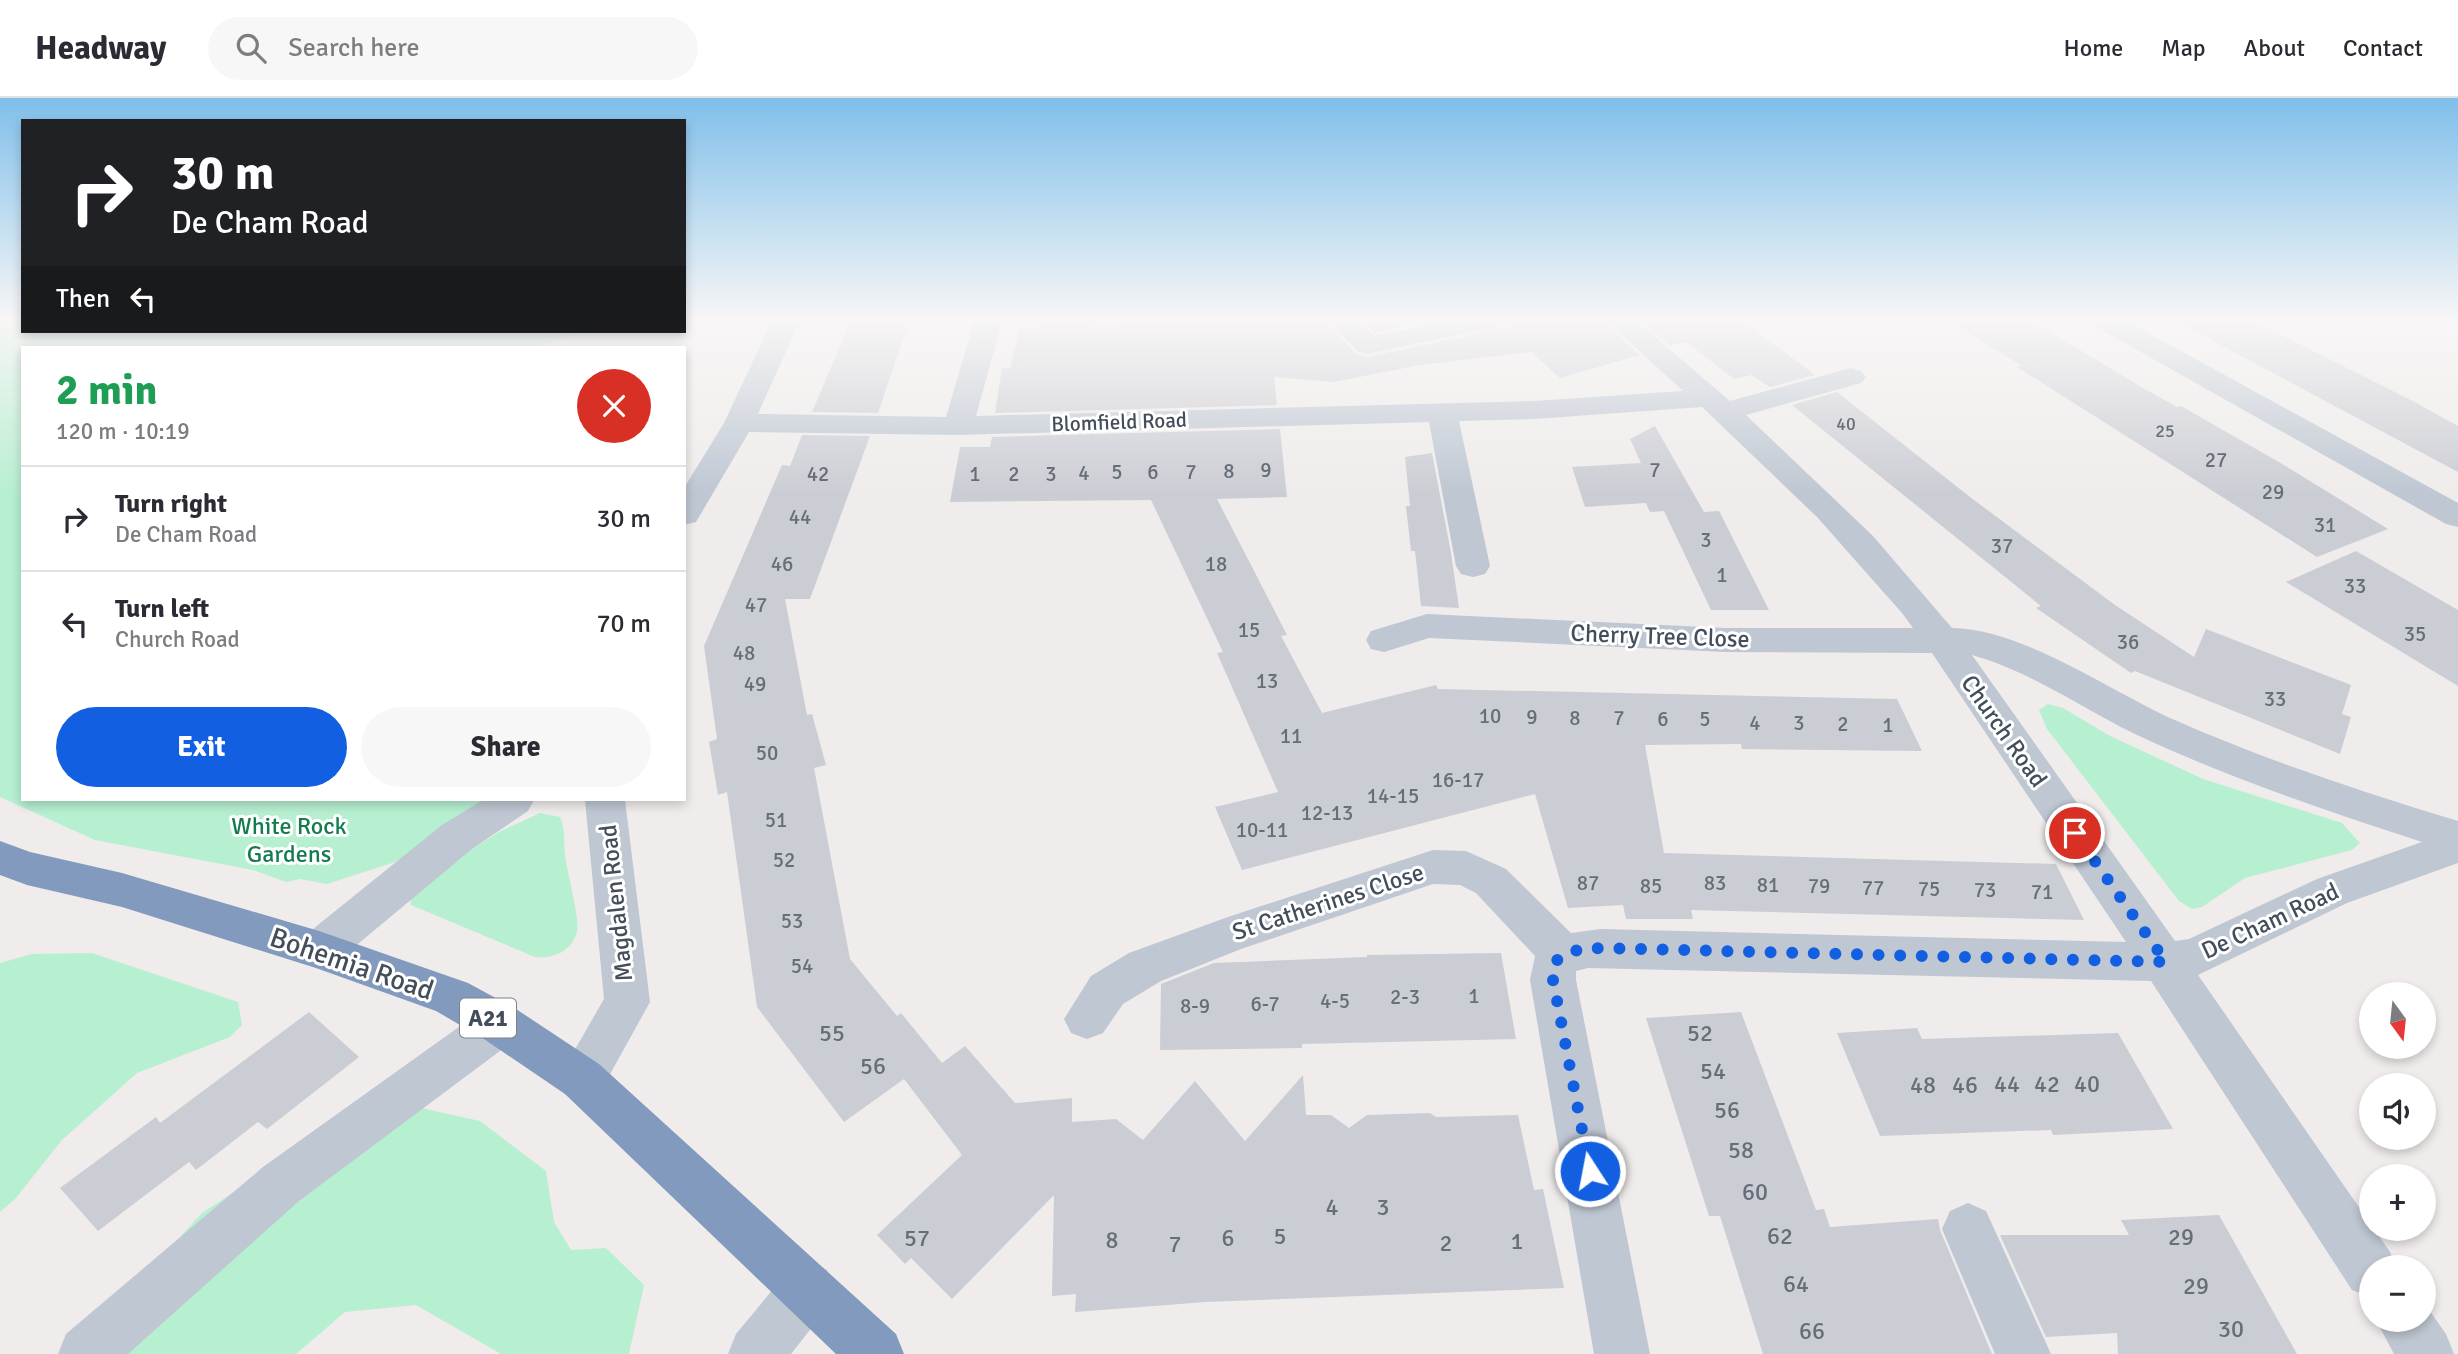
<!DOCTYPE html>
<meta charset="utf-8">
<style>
:root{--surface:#fff;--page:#f7f7f7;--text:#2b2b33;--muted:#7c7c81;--line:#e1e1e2;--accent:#135fe2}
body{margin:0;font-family:Signika,sans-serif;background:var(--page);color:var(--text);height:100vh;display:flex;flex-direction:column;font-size:26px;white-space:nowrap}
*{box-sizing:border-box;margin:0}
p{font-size:23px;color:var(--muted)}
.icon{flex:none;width:38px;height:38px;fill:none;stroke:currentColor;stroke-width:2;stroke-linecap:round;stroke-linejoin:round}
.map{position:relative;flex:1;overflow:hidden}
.details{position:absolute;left:21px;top:248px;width:665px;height:455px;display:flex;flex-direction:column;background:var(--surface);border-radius:0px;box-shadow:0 4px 10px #0003}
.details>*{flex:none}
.top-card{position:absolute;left:21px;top:21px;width:665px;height:214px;border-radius:0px;box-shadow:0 4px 10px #0003;background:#202124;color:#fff;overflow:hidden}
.needle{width:46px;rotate:165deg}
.fabs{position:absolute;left:2359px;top:884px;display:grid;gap:14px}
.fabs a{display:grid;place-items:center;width:77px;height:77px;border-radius:50%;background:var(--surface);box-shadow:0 4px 10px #0003;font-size:35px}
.pin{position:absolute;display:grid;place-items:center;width:60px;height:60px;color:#fff;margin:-30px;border:4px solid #fff;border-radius:50%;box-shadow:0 2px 7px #0007}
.me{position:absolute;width:77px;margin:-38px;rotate:349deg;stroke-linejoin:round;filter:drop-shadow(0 0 5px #0008)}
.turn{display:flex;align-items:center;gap:24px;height:147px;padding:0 35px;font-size:32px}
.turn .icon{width:91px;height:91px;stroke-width:2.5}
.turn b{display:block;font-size:49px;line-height:60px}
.then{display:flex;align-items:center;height:66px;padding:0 35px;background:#0003;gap:14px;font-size:26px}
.round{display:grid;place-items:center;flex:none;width:74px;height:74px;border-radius:37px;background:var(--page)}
.head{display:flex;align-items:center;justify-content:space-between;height:119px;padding:0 35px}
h1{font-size:42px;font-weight:700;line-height:52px;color:#1e9e55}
.cta{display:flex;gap:14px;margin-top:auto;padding:14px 35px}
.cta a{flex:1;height:80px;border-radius:42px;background:var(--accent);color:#fff;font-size:28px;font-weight:700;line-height:80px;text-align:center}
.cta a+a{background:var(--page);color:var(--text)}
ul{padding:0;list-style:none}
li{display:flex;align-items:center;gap:21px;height:105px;padding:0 35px;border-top:2px solid var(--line)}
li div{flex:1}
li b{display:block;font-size:26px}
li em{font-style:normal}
header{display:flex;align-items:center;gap:42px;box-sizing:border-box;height:98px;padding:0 35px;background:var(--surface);border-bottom:2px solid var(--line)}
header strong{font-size:33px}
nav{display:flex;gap:38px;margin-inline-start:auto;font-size:24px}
.search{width:490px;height:63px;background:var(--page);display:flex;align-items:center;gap:18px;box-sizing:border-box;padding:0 24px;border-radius:38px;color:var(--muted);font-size:26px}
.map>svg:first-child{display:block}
.green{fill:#b7efd1}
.building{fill:#cbcdd4}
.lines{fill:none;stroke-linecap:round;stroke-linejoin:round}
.minor{fill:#bec7d2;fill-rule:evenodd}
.highway{fill:#819abd;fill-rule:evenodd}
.route{stroke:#135fe2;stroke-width:12;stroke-dasharray:0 21.6}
.labels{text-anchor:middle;stroke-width:6;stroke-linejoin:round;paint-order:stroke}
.far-number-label{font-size:18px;fill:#666e78}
.far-street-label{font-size:21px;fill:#444e5a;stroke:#fff}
.number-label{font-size:21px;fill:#666e78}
.shield{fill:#fff;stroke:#7c838c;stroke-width:2}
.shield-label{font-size:23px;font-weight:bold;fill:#444e5a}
.street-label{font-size:24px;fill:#444e5a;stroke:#fff}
.park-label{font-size:24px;fill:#137c4f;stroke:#fff}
.near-number-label{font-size:24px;fill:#666e78}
.near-street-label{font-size:28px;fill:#444e5a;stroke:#fff}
</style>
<header>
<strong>Headway</strong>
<div class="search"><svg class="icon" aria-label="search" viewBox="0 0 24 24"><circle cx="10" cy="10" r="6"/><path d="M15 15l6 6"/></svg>Search here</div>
<nav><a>Home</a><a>Map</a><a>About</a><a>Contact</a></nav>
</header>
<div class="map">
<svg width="2458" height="1256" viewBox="0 0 2458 1256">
<rect width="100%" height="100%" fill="#efeceb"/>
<path class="green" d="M 0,220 L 23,220 L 23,233 L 583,233 L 584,235 L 532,250 L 23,250 L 23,702 L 493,702 L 395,764 L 327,786 L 300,781 L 286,784 L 253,772 L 95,742 L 0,699 Z
M 2048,606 L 2063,610 L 2110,638 L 2203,681 L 2342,725 L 2360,745 L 2352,752 L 2245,780 L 2202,809 L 2192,811 L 2179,803 L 2047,631 L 2039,612 Z
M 540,715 L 560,719 C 566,732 563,748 566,763 C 568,777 580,822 577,833 C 573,853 553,861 535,859 L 411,807 L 410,801 L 425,780 L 501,733 Z
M 92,855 L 238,904 L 242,927 L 230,939 L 137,975 L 62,1042 L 15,1101 L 0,1114 L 0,865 L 32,856 Z
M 421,1010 L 480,1023 L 546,1073 L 554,1124 L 571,1152 L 606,1150 L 644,1187 L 629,1256 L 501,1256 L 416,1207 L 345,1214 L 296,1256 L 118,1256 L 130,1194 L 202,1115 L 308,1045 Z"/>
<path class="building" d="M 852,220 L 910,220 L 878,315 L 812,314 Z
M 1123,220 L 1322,220 L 1356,256 L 1367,259 L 1509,229 L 1515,220 L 1600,220 L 1640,257 L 1560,280 L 1531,254 L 1420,267 L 1334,284 L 1274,279 L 1277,307 L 995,315 L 1002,270 L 1010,270 L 1020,229 L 1080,232 L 1100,228 L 1121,229 Z
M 1359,220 L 1448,220 L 1375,235 Z
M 1637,220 L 1739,220 L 1815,277 L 1770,289 L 1751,277 L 1734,281 L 1686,244 L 1670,248 Z
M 1945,220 L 2027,220 L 2143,290 L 2177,309 L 2181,308 L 2284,367 L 2388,431 L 2317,459 L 2017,269 L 2022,268 Z
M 2170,220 L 2247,220 L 2409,301 L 2458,328 L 2458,374 Z
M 1837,294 L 1970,399 L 2115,507 L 2194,559 L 2206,531 L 2351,587 L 2342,616 L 2351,619 L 2340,656 L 2135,573 L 2131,575 L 2036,510 L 2041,508 L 1792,307 Z
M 1655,328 L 1704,414 L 1719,413 L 1769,512 L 1711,512 L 1664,413 L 1650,414 L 1646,405 L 1585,409 L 1572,369 L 1641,365 L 1630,341 Z
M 1280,331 L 1287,399 L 1217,401 L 1287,537 L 1281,538 L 1322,615 L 1436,587 L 1438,591 L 1897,601 L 1922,653 L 1742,651 L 1741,646 L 1645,647 L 1664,755 L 2056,766 L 2084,822 L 1691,812 L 1693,821 L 1626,821 L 1623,807 L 1568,810 L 1535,696 L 1242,772 L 1215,709 L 1278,694 L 1217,555 L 1223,554 L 1151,402 L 950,404 L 960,349 L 990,349 L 992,339 Z
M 802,337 L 870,338 L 810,501 L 785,501 L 807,617 L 812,616 L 826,667 L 814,670 L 850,861 L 897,918 L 901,915 L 942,965 L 965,948 L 1015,1005 L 1072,1000 L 1072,1024 L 1116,1021 L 1143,1042 L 1195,983 L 1245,1043 L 1303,977 L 1306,1017 L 1331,1017 L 1349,1030 L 1367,1017 L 1430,1015 L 1436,1019 L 1518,1017 L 1534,1092 L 1543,1091 L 1564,1190 L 1206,1204 L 1075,1214 L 1076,1196 L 1052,1198 L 1054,1097 L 952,1201 L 911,1160 L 905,1166 L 877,1137 L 962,1057 L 904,981 L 844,1024 L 757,909 L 727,694 L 718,697 L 709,644 L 717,641 L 704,548 L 782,367 L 790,368 Z
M 1432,355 L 1451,455 L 1459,510 L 1421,508 L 1415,453 L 1411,453 L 1406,408 L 1410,408 L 1405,359 Z
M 2356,453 L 2458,512 L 2458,588 L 2286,484 Z
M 1501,855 L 1516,941 L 1302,946 L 1302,950 L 1160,952 L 1161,886 L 1214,865 L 1367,859 L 1367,857 Z
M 309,914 L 359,959 L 267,1031 L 258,1024 L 196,1072 L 189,1064 L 98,1133 L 60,1090 L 156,1019 L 160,1025 Z
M 1741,914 L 1816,1112 L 1824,1111 L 1830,1129 L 1938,1121 L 1940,1132 L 1992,1256 L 1763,1256 L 1720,1118 L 1709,1118 L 1646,920 Z
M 1917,930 L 1922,941 L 2118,935 L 2173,1031 L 2053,1037 L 2051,1032 L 1880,1038 L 1837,935 Z
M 2219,1117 L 2297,1256 L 2118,1256 L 2117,1235 L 2046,1239 L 2000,1137 L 2129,1137 L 2121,1122 Z"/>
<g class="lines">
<path class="minor" d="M 773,220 L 801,220 L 758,316 L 946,319 L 975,220 L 1003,220 L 976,318 L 1534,303 L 1683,293 L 1603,220 L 1633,220 L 1730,303 L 1851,270 L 1861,273 L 1866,279 L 1861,285 L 1746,317 L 1873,438 L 1952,530 C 2024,531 2111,594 2177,623 C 2268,663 2363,694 2458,723 L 2458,765 L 2347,805 L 2198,877 L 2390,1154 L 2396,1169 L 2371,1169 L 2371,1199 L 2352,1192 L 2151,883 L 1588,870 L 1576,873 L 1576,882 L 1650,1256 L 1594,1256 L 1530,882 L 1535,858 L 1476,795 L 1460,787 L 1433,786 L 1241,851 L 1161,883 L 1123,906 L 1103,935 L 1087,941 L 1071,935 L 1064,921 L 1091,878 L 1129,855 L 1228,819 L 1433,752 L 1466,753 L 1506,771 L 1571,835 L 1601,831 L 2126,844 L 1932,555 L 1726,554 L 1429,540 L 1384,554 L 1371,551 L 1366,542 L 1371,533 L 1427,516 L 1726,530 L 1913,530 L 1902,515 L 1817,419 L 1702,309 L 1534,321 L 1459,323 L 1490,468 L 1485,476 L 1473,479 L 1461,476 L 1456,468 L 1429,324 L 958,337 L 749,334 L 696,424 L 684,427 L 684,390 L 724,325 ZM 1972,557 C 2036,575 2091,617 2150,643 C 2238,683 2330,714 2422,744 L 2317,781 L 2189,841 L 2175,843 Z
M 1020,220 L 1101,220 L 1102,221 L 1098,227 C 1076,232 1046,231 1024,226 Z
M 1325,220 L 1355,220 L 1374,238 L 1460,220 L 1512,220 L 1508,226 L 1368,256 L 1358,254 Z
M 2087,220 L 2121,220 L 2458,405 L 2458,429 L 2446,426 L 2091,226 Z
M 483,702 L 534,702 L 528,713 L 472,751 L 335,865 L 319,871 L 303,865 L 297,852 L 303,839 L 442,727 Z
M 585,702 L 625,702 L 650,904 L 599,996 L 582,1003 L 565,996 L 558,981 L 604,901 Z
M 500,905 L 516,911 L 523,926 L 516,941 L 299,1103 L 128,1256 L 58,1256 L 66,1236 L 263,1069 L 484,911 Z
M 1968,1105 L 1986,1113 L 2051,1256 L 1995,1256 L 1942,1131 L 1950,1113 Z
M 808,1164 L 827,1172 L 835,1191 L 827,1210 L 791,1256 L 728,1256 L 736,1236 L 789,1172 Z
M 2424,1205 L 2446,1236 L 2454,1256 L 2394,1256 L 2376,1222 L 2424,1222 Z"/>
<path class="highway" d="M 0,743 L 30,754 L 122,775 L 319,833 L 468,885 L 516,911 L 599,966 L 896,1236 L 904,1256 L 836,1256 L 565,996 L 484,941 L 436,913 L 316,870 L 122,809 L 27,787 L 0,777 Z"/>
</g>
<linearGradient id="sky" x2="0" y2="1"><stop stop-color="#7fbfea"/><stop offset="0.56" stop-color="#f8f6f6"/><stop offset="1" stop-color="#f8f6f6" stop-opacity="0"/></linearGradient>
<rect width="2458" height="396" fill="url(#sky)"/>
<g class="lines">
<path class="route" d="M 1590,1073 L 1553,882 L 1554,865 C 1568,851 1582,851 1601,850 L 2166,864 L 2075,735"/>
</g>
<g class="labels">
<g class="far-number-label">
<text x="1846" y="332">40</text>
<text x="2165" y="339">25</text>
</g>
<g class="far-street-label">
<text transform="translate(1119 324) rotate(-2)" y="7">Blomfield Road</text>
</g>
<g class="number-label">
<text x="2216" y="369">27</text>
<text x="1266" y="379">9</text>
<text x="1655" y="379">7</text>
<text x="1229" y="380">8</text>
<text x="1117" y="381">5</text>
<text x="1153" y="381">6</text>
<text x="1191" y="381">7</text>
<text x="1084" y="382">4</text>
<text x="818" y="383">42</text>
<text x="975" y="383">1</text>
<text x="1014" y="383">2</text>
<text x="1051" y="383">3</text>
<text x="2273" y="401">29</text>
<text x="800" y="426">44</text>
<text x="2325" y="434">31</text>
<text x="1706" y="449">3</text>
<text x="2002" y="455">37</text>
<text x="782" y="473">46</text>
<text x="1216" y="473">18</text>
<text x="1722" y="484">1</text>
<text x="2355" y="495">33</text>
<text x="756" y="514">47</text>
<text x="1249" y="539">15</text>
<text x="2415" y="543">35</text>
<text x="2128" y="551">36</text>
<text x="744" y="562">48</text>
<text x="1267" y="590">13</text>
<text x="755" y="593">49</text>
<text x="2275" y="608">33</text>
<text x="1490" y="625">10</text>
<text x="1532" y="626">9</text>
<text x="1575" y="627">8</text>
<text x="1619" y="627">7</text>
<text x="1663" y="628">6</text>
<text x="1705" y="628">5</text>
<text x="1755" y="632">4</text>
<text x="1799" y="632">3</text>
<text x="1843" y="633">2</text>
<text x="1888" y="634">1</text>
<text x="1291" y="645">11</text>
<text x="767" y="662">50</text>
<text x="1458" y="689">16-17</text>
<text x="1393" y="705">14-15</text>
<text x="1327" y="722">12-13</text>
<text x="776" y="729">51</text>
<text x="1262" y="739">10-11</text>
<text x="784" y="769">52</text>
<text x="1588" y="792">87</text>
<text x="1715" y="792">83</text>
<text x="1768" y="794">81</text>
<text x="1651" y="795">85</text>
<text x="1819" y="795">79</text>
<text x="1873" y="797">77</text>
<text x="1929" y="798">75</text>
<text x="1985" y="799">73</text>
<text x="2042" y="801">71</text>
<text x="792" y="830">53</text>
<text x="802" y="875">54</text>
<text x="1474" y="905">1</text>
<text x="1405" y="906">2-3</text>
<text x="1335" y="910">4-5</text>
<text x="1265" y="913">6-7</text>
<text x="1195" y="915">8-9</text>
</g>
<rect class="shield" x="460" y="900.5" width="56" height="39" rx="5"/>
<g class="shield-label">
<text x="488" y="928">A21</text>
</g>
<g class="street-label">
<text transform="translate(1660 538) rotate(2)" y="8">Cherry Tree Close</text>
<text transform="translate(2004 633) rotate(55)" y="8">Church Road</text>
<text transform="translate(1328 804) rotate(-18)" y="8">St Catherines Close</text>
<text transform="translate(616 805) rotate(-96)" y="8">Magdalen Road</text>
<text transform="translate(2270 823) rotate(-25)" y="8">De Cham Road</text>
</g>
<g class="park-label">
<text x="289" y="736">White Rock<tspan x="289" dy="28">Gardens</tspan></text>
</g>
<g class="near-number-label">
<text x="832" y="943">55</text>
<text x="1700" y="943">52</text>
<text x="873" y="976">56</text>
<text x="1713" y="981">54</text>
<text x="2007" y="994">44</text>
<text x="2047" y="994">42</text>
<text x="2087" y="994">40</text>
<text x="1923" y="995">48</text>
<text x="1965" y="995">46</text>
<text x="1727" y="1020">56</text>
<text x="1741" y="1060">58</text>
<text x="1755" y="1102">60</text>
<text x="1332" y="1117">4</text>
<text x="1383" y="1117">3</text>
<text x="1280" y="1146">5</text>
<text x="1780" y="1146">62</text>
<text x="2181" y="1147">29</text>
<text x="917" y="1148">57</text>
<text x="1228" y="1148">6</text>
<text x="1112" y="1150">8</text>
<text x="1517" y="1151">1</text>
<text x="1446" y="1153">2</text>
<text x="1175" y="1154">7</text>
<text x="1796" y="1194">64</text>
<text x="2196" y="1196">29</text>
<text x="2231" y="1239">30</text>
<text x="1812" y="1241">66</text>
</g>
<g class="near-street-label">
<text transform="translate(352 865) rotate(19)" y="10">Bohemia Road</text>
</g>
</g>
</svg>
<div class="fabs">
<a><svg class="needle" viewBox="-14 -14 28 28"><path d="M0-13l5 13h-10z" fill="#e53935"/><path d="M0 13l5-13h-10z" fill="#7c7c81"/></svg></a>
<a><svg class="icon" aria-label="sound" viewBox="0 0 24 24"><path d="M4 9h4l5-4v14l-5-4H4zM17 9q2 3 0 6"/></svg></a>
<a>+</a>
<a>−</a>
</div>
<div class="pin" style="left:2075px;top:735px;background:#d93025"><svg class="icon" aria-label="arrive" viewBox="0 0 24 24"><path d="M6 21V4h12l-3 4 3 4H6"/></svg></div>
<svg class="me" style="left:1590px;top:1073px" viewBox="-20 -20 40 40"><circle r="17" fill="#135fe2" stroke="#fff" stroke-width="3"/><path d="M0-11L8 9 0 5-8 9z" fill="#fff"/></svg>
<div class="top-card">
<div class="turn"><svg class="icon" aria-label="right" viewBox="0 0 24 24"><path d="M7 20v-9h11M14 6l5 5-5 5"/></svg><div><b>30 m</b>De Cham Road</div></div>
<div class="then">Then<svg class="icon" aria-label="left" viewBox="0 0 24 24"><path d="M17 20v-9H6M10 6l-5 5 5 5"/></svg></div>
</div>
<section class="details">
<div class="head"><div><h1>2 min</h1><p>120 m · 10:19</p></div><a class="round" style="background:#d93025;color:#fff"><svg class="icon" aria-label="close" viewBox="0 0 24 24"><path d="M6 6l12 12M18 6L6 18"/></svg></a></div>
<ul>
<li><svg class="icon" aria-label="right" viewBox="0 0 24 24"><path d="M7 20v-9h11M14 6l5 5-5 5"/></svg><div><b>Turn right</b><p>De Cham Road</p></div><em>30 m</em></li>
<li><svg class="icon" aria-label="left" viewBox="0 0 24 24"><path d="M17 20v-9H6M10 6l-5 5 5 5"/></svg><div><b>Turn left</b><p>Church Road</p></div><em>70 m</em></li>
</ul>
<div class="cta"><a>Exit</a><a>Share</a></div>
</section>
</div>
